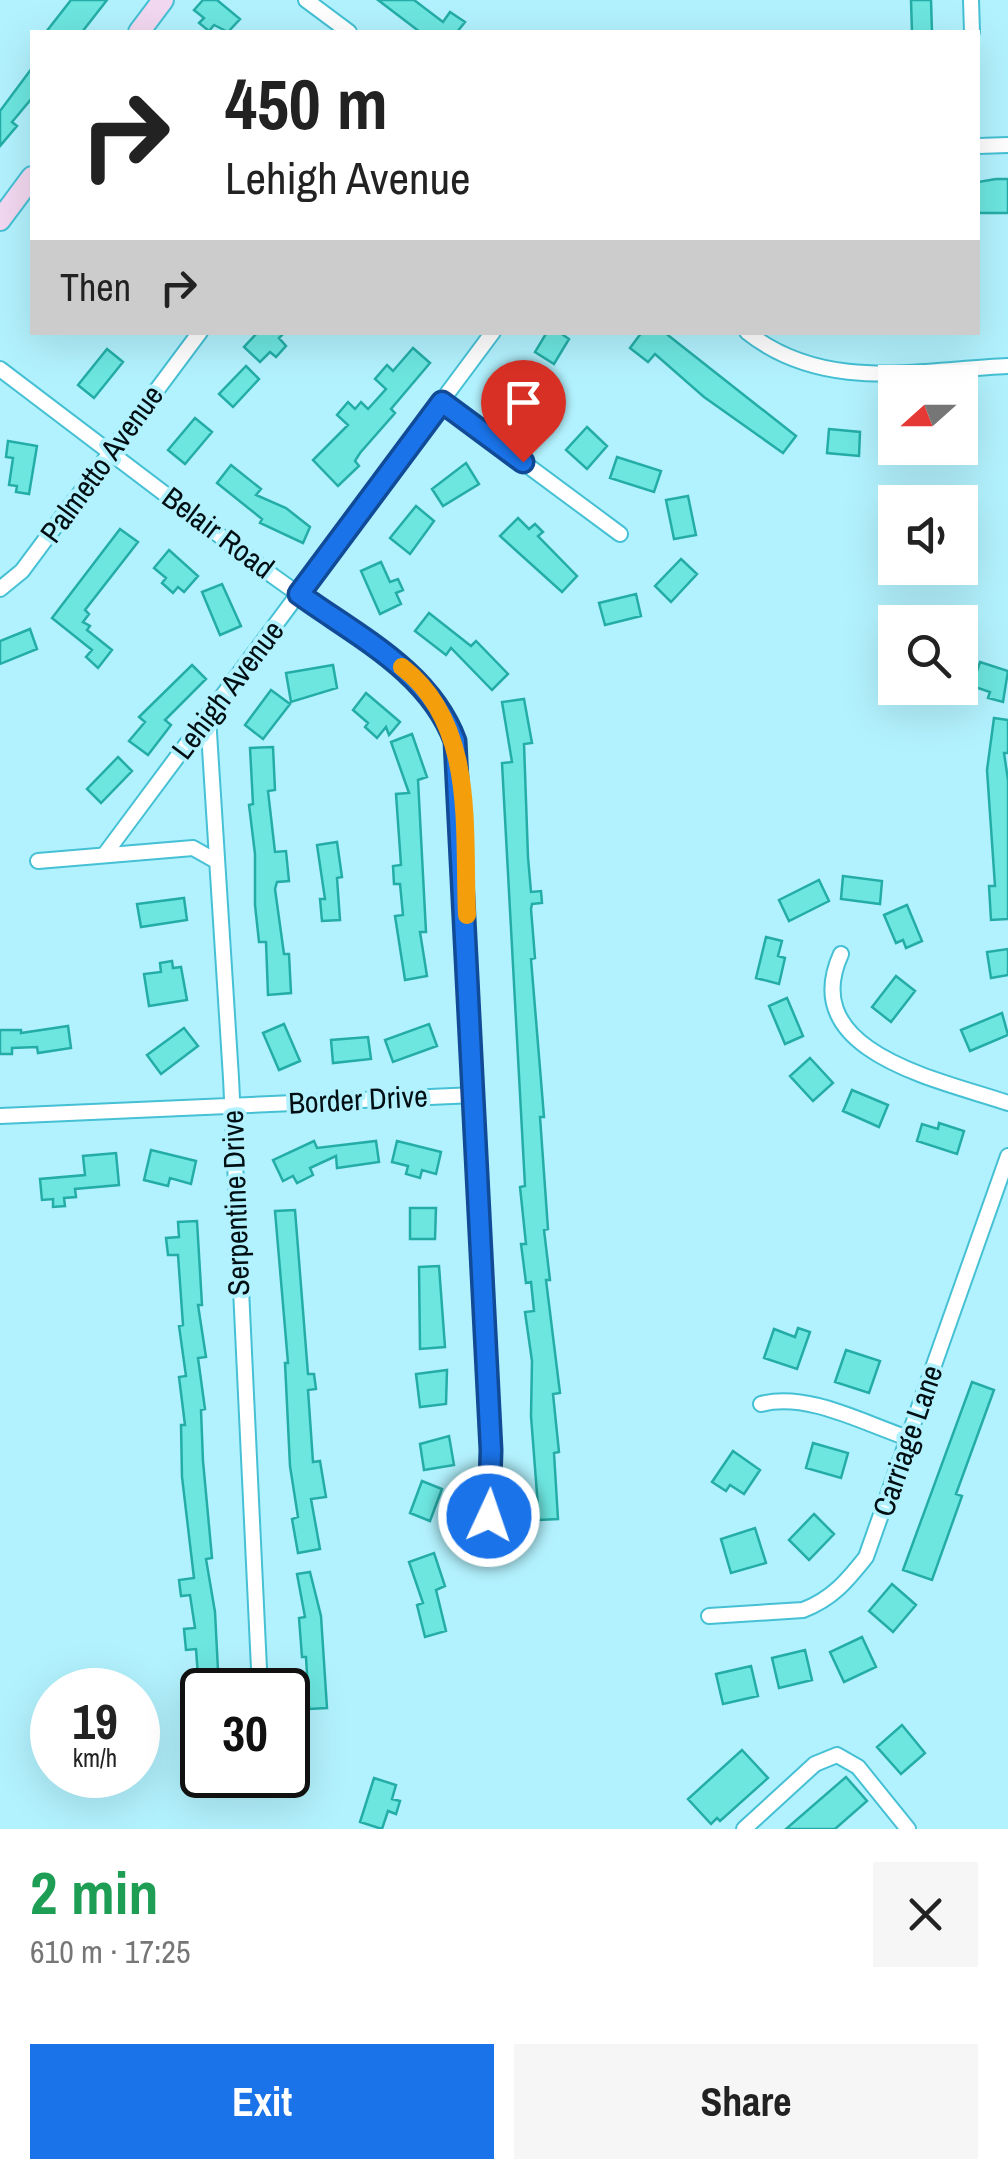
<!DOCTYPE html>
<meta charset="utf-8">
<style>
:root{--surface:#fff;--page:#f6f6f6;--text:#222;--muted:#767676;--accent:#1a73e8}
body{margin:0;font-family:"Archivo Narrow",sans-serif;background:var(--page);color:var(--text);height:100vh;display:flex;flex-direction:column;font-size:38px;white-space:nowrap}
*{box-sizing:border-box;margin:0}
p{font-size:32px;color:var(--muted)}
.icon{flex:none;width:55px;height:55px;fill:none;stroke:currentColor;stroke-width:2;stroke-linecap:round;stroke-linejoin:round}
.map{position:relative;height:1829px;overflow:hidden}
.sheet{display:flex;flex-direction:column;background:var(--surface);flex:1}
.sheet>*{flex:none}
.hud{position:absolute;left:30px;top:30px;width:950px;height:305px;border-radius:0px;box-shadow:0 10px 40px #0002;background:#fff;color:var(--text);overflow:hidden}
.needle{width:65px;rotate:249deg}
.tools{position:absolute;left:878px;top:365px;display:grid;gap:20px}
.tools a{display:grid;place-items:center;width:100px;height:100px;border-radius:0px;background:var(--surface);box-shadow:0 10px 40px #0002;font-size:50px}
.speed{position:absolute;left:30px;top:1668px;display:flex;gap:20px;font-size:50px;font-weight:700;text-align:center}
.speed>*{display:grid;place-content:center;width:130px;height:130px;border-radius:50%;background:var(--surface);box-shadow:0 10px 40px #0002;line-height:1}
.speed small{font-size:25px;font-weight:400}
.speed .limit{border:5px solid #111;border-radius:15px;background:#fff;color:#111}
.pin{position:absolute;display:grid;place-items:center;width:85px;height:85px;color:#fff;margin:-102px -42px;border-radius:50% 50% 50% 0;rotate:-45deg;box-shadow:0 0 10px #0007}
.pin .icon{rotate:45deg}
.me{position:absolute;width:110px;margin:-55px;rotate:3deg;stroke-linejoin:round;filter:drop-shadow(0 0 8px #0008)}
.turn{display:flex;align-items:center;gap:35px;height:210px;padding:0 30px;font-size:45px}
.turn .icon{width:130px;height:130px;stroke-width:2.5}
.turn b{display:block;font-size:70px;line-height:85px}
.then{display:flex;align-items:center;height:95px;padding:0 30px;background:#0003;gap:20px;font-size:38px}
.round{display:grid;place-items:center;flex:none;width:105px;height:105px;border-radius:0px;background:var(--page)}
.overview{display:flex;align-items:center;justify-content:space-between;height:170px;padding:0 30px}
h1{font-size:60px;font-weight:700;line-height:75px;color:#1e9e55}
.action{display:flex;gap:20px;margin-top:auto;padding:20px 30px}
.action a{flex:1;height:115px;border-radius:0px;background:var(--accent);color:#fff;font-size:40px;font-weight:700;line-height:115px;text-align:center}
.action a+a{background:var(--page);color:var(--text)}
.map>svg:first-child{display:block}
.building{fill:#6de6e0;stroke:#24ada7;stroke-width:2.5}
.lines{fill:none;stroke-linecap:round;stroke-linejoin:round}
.street-casing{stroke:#45c0d4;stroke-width:18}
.secondary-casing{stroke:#45c0d4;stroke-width:24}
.street{stroke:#fff;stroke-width:14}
.secondary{stroke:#f2d8f0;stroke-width:20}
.route-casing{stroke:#114b97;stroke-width:25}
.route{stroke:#1a73e8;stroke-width:18}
.slow{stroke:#f59e0b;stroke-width:18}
.labels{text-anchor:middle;stroke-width:8;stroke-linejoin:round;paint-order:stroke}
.street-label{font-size:30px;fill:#000f13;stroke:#b2f2fe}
</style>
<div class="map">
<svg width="1008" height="1829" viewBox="0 0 1008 1829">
<rect width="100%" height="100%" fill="#b2f2fe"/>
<path class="building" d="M 71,0 L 107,0 L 82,32 L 46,32 Z
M 203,0 L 217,0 L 240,19 L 228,32 L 214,25 L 209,31 L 199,23 L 204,18 L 194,10 Z
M 378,0 L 414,0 L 443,22 L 450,12 L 465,22 L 457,32 L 420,32 Z
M 911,0 L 931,0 L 932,32 L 912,32 Z
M 32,68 L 32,98 L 12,122 L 17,126 L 0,146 L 0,111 Z
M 996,179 L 1008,179 L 1008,213 L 978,213 L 978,182 Z
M 258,332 L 285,332 L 279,338 L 286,346 L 276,357 L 270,352 L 260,362 L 244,347 Z
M 547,332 L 559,332 L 569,339 L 554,364 L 535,352 Z
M 642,332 L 664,332 L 796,436 L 783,453 L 704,397 L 655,354 L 648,362 L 630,348 Z
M 413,348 L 430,363 L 391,409 L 395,413 L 360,453 L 355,461 L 359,466 L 338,486 L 313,460 L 348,425 L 337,415 L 348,402 L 355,409 L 361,402 L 368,409 L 386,389 L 375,379 L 387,365 L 393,371 Z
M 107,349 L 123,362 L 94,398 L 78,385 Z
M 246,366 L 259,379 L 233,407 L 219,394 Z
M 531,382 L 548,424 L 527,433 L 510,391 Z
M 195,418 L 212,432 L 185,464 L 168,450 Z
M 587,427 L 607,446 L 587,469 L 566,450 Z
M 829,429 L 860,432 L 859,456 L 827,453 Z
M 8,441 L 37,446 L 29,494 L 16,492 L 17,486 L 9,485 L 13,458 L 6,457 Z
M 617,457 L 661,471 L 654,492 L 610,478 Z
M 466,463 L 479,484 L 443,506 L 432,489 Z
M 231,465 L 261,489 L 256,495 L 286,508 L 310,527 L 303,543 L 260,523 L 262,519 L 217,483 Z
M 688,496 L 696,535 L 674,539 L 666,500 Z
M 416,506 L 434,521 L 410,554 L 390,538 Z
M 518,518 L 529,529 L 535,524 L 543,532 L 538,536 L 577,576 L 562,592 L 500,536 Z
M 120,529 L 138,542 L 85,610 L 89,614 L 83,622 L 90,626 L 87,630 L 112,650 L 98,668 L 86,657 L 92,650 L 52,618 Z
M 169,550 L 198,576 L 184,592 L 178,587 L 173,593 L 162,583 L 166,578 L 154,568 Z
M 681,559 L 697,574 L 671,602 L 655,586 Z
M 381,562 L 390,582 L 398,579 L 403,590 L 396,593 L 401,604 L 380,614 L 361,571 Z
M 222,584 L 241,626 L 220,635 L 202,592 Z
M 636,594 L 641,616 L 605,625 L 599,603 Z
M 429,613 L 471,646 L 476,641 L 508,674 L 492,690 L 451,648 L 446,655 L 415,631 Z
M 30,629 L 37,649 L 0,664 L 0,641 Z
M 980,662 L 1008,671 L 1003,702 L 988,698 L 990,692 L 972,686 Z
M 192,665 L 206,679 L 165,720 L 171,725 L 148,755 L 129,741 L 145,722 L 139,717 Z
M 333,665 L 337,688 L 291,702 L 286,673 Z
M 271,690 L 290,704 L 263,739 L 245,725 Z
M 366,693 L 400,722 L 389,735 L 386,727 L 377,738 L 365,727 L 368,723 L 353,710 Z
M 524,699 L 532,743 L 524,744 L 528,857 L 531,892 L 541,891 L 542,903 L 532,904 L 531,909 L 535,958 L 531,959 L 544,1117 L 540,1117 L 548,1229 L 544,1230 L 550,1280 L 546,1280 L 560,1393 L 553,1394 L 559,1452 L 554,1453 L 558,1519 L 539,1520 L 531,1416 L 532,1361 L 525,1312 L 534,1311 L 531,1282 L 526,1283 L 521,1244 L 526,1244 L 520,1187 L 525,1186 L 502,763 L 512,762 L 502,702 Z
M 994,718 L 1008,720 L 1008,753 L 1004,753 L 1008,780 L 1008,919 L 991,920 L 989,886 L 995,886 L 987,770 Z
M 412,734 L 427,777 L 418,780 L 426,932 L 420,932 L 427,976 L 405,980 L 395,916 L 403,915 L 400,884 L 394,884 L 393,866 L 401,865 L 396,794 L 409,793 L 391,742 Z
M 273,747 L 275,790 L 268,791 L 275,852 L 286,851 L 289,881 L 277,882 L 275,889 L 284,954 L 289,954 L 291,993 L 268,995 L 266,942 L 259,942 L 255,905 L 255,854 L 249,805 L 253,804 L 250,748 Z
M 118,757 L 132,771 L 101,803 L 87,789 Z
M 337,842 L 342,877 L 337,878 L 340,920 L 322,921 L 320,899 L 325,899 L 317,845 Z
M 843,876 L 882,881 L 880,904 L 841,899 Z
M 819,880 L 829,901 L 789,921 L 779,900 Z
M 184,898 L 187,920 L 141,927 L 137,904 Z
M 907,905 L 922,941 L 906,948 L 903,940 L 896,943 L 884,915 Z
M 766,937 L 782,941 L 778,956 L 785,958 L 779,984 L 756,978 Z
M 1008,949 L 1008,975 L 991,978 L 987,952 Z
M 172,961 L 173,968 L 181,967 L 187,1000 L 149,1006 L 144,974 L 161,972 L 160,963 Z
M 896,976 L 915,991 L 891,1022 L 872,1007 Z
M 787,998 L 803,1036 L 785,1044 L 769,1006 Z
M 1002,1013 L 1008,1035 L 970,1051 L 961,1030 Z
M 284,1024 L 300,1061 L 279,1070 L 263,1033 Z
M 429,1024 L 437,1046 L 393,1062 L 385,1040 Z
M 68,1026 L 71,1048 L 38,1053 L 37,1047 L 12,1048 L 12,1054 L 0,1054 L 0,1030 L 21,1030 L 21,1033 Z
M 184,1028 L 198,1046 L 161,1074 L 147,1055 Z
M 368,1037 L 371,1059 L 333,1063 L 331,1040 Z
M 810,1058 L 833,1083 L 813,1101 L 790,1076 Z
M 852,1090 L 888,1105 L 879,1127 L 843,1111 Z
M 939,1123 L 964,1131 L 957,1154 L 917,1141 L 922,1124 L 938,1129 Z
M 314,1141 L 317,1148 L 376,1141 L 379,1162 L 337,1168 L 336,1156 L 310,1168 L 313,1175 L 297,1183 L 293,1176 L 283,1181 L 273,1160 Z
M 397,1141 L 441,1152 L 436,1174 L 422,1170 L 420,1178 L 406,1174 L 408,1166 L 392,1162 Z
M 151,1150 L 196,1161 L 191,1184 L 170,1178 L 168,1186 L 144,1180 Z
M 116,1153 L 119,1185 L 75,1189 L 76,1197 L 64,1198 L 65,1206 L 53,1207 L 53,1199 L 42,1200 L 40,1179 L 85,1175 L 83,1156 Z
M 410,1208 L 436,1208 L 435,1239 L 410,1239 Z
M 295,1210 L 308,1374 L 314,1374 L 316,1389 L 308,1390 L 313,1462 L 320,1461 L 326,1497 L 311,1499 L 320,1549 L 298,1553 L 292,1519 L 298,1517 L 290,1466 L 285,1363 L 288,1363 L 275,1211 Z
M 197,1221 L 202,1305 L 198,1305 L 206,1357 L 198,1358 L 205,1409 L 201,1410 L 203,1461 L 212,1558 L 206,1559 L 215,1612 L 219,1690 L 199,1690 L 196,1649 L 186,1650 L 184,1629 L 195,1628 L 190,1595 L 181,1596 L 179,1580 L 194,1578 L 182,1477 L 181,1425 L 185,1425 L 179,1377 L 186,1376 L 179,1326 L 183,1325 L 178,1255 L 168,1255 L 166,1238 L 179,1237 L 178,1222 Z
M 439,1266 L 445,1347 L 420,1349 L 419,1267 Z
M 798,1328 L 810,1332 L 797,1369 L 764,1358 L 774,1329 L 795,1337 Z
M 846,1350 L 880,1361 L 869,1393 L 835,1382 Z
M 447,1370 L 446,1404 L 420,1407 L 416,1374 Z
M 972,1382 L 994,1390 L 956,1494 L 962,1496 L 932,1580 L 903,1570 Z
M 449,1436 L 454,1465 L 424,1470 L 420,1444 Z
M 813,1443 L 848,1453 L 841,1478 L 806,1468 Z
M 733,1451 L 760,1470 L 744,1494 L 730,1485 L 726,1491 L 712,1482 Z
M 422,1481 L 442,1489 L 430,1521 L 410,1513 Z
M 814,1514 L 834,1534 L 809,1560 L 789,1540 Z
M 755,1528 L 766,1563 L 731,1573 L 721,1539 Z
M 434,1553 L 445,1586 L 436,1590 L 446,1631 L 425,1637 L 417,1605 L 423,1603 L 409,1562 Z
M 310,1572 L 321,1616 L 327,1708 L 309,1709 L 306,1657 L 302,1657 L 299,1618 L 305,1617 L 297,1574 Z
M 892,1584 L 916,1605 L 893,1632 L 869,1611 Z
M 862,1637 L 876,1667 L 844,1682 L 830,1652 Z
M 805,1650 L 812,1680 L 779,1688 L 772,1658 Z
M 751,1666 L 758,1696 L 723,1704 L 716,1674 Z
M 902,1725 L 925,1753 L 901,1774 L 877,1747 Z
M 742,1750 L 768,1778 L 720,1821 L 717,1818 L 711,1824 L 688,1799 Z
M 846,1777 L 867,1801 L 835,1829 L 786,1829 Z
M 374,1778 L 396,1785 L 392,1799 L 400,1801 L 396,1814 L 388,1811 L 382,1829 L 360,1822 Z"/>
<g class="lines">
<defs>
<path id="street" d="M 306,0 L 349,32
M 971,0 L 972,32
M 978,146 L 1008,145
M 747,332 C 824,393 918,370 1008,366
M 0,369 L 273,576 L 416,678 L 447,720 L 455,741 L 460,789 L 492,1480 L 492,1507 L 480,1529
M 442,402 L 620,534
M 0,589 L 22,571 L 200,332
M 208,717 L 231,1078 L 260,1690
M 105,854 L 493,332
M 38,861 L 193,848 L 216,861
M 841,954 C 796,1053 941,1080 1008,1103
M 0,1116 L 475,1095
M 761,1404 C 808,1392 863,1423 908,1438
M 709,1616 L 803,1610 C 832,1599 847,1581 866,1557 L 1008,1156
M 266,1775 L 266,1776
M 744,1829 L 815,1764 L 837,1755 L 858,1767 L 908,1829"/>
<path id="secondary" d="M 139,32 L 163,0
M 0,220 L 32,177"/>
</defs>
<use href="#street" class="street-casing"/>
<use href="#secondary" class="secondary-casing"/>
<use href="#street" class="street"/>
<use href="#secondary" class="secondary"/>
</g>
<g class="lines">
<defs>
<path id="route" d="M 489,1516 L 491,1450 L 455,741 C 429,671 357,636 299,594 L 442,402 L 523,462"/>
</defs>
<use href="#route" class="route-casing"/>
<use href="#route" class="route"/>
<path class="slow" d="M 402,667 C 477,725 463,830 467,915"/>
</g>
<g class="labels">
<g class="street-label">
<text transform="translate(102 464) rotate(-54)" y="10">Palmetto Avenue</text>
<text transform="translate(218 533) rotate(37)" y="10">Belair Road</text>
<text transform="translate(228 690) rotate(-53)" y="10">Lehigh Avenue</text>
<text transform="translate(358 1100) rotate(-3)" y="10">Border Drive</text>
<text transform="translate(236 1203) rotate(-92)" y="10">Serpentine Drive</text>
<text transform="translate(908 1441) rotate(-71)" y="10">Carriage Lane</text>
</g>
</g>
</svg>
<div class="tools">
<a><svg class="needle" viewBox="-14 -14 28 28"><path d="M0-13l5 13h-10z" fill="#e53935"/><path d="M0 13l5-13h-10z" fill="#767676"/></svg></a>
<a><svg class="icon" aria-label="sound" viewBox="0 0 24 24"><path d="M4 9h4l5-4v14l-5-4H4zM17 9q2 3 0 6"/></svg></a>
<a><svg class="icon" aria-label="search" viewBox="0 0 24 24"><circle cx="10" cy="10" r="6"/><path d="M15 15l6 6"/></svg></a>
</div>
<div class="speed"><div>19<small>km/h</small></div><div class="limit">30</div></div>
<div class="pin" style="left:523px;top:462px;background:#d93025"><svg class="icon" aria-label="arrive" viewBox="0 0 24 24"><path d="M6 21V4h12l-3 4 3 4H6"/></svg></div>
<svg class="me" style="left:489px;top:1516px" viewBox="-20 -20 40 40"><circle r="17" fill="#1a73e8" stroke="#fff" stroke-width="3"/><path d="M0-11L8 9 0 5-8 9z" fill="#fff"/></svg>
<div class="hud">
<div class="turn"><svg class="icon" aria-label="right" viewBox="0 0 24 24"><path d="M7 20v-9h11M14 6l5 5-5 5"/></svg><div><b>450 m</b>Lehigh Avenue</div></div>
<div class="then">Then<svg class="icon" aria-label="right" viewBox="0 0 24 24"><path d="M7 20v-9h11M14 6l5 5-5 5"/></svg></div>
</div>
</div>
<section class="sheet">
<div class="overview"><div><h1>2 min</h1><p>610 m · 17:25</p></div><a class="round"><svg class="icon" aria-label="close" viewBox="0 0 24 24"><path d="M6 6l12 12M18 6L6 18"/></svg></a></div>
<div class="action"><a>Exit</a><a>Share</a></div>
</section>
